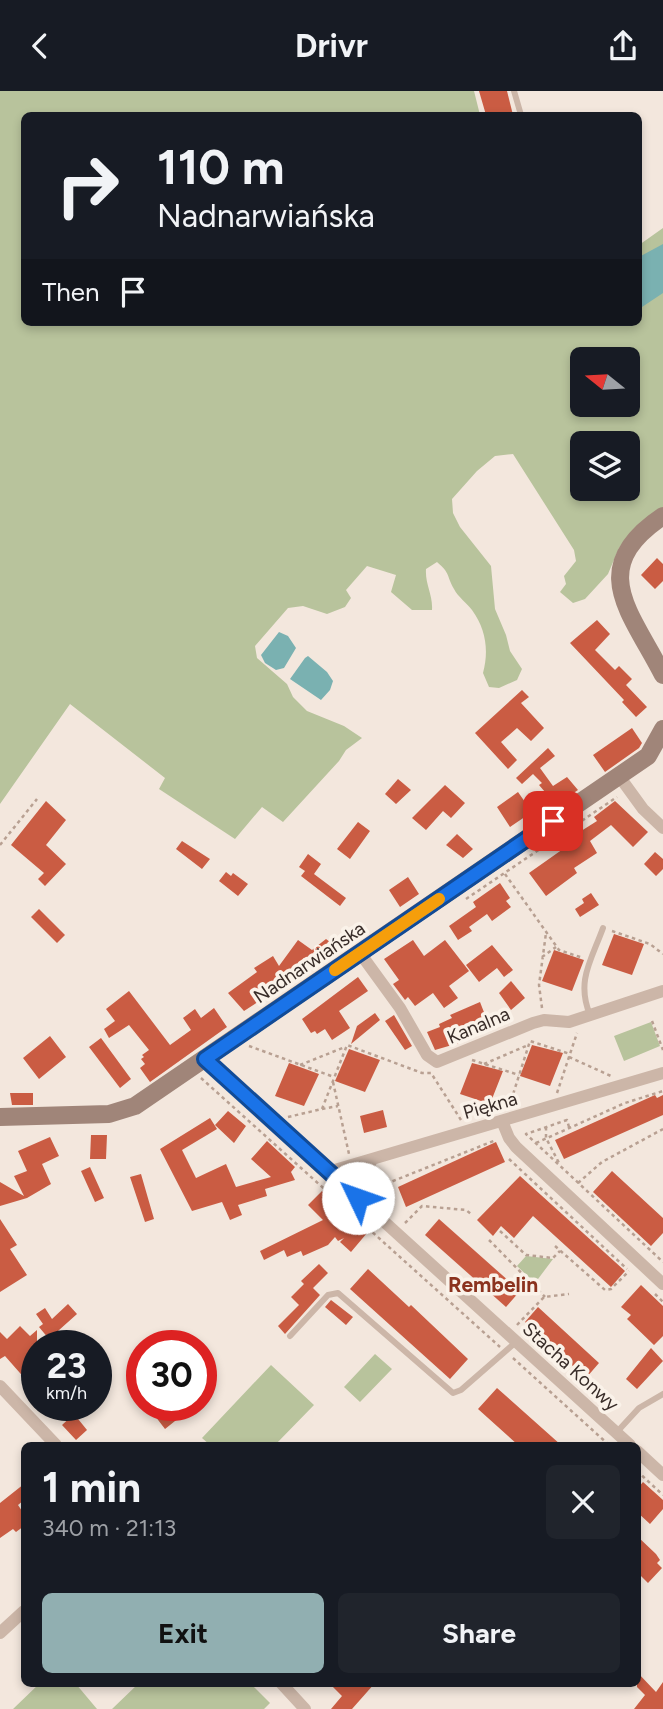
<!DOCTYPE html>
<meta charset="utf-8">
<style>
:root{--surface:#171b24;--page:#20242c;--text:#f1f3f6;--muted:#9ea1a6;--accent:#91afb1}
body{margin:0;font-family:Figtree,sans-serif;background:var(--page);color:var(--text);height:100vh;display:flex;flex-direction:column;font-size:26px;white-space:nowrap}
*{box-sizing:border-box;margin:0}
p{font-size:23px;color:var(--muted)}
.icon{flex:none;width:38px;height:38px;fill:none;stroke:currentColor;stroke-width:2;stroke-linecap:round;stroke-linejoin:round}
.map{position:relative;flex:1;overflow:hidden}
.details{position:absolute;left:21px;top:1351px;width:620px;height:245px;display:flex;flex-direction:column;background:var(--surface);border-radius:10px;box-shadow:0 4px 10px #0003}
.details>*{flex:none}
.top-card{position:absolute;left:21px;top:21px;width:621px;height:214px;border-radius:10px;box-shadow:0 4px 10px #0003;background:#171b24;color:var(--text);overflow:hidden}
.needle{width:46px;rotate:288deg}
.buttons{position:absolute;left:570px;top:256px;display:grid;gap:14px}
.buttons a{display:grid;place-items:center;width:70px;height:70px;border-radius:10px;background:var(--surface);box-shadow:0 4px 10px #0003;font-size:35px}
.speed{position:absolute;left:21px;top:1239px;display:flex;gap:14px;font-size:35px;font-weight:700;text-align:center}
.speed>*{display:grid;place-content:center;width:91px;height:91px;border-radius:50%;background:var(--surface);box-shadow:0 4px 10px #0003;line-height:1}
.speed small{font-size:18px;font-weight:400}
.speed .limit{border:10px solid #d22;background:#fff;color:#111}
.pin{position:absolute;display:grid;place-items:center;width:60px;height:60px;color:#fff;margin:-30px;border-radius:14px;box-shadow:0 4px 10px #0006}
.me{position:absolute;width:77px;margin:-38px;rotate:312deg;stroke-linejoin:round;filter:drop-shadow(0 0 5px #0008)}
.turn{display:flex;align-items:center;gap:24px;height:147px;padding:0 21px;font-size:32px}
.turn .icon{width:91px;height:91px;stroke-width:2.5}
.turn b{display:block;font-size:49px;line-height:60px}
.then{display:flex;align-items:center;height:66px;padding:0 21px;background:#0003;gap:14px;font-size:26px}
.round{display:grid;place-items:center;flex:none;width:74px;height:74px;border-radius:10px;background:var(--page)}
.head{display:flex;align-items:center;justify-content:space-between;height:119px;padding:0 21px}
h1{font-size:42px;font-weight:700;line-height:52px}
.action{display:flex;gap:14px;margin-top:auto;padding:14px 21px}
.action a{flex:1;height:80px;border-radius:10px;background:var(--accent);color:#111;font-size:28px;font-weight:700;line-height:80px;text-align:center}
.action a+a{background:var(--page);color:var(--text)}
header{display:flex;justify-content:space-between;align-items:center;height:91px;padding:0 21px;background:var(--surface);font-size:32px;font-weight:700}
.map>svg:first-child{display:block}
.green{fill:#b8c39c;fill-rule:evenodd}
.water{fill:#7ab1b1}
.building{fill:#ca5c43}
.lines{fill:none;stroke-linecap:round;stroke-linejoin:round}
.path{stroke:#b8a092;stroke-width:2.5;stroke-dasharray:3.5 3.5;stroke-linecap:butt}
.lane{stroke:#ccb6a8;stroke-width:6}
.street{stroke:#ccb6a8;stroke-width:12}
.secondary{stroke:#a08579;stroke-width:18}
.route-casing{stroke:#114b97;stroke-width:18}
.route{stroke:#1a73e8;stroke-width:12}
.slow{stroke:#f59e0b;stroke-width:12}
.labels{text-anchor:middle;stroke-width:7;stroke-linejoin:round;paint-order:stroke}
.street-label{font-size:19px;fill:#382c28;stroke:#faf2e9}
.neighbourhood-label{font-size:21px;font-weight:bold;fill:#8b321e;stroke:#faf2e9}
</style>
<header><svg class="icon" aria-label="back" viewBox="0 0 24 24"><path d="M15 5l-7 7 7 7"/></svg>Drivr<svg class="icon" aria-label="share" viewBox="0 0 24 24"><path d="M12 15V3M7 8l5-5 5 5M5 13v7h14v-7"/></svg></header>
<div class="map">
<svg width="663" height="1618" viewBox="0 0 663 1618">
<rect width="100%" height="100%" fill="#f3e7dd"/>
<path class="green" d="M 0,0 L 474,0 L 480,24 L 24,24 L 24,231 L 639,231 L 639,154 L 663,137 L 663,416 L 631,441 L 619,457 L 608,483 L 585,508 L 573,512 L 560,501 L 566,493 L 564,485 L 576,470 L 574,459 L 513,363 L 495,365 L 477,380 L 452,408 L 453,422 L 460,436 L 491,475 L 495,518 L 506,544 L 510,560 L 522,578 L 517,589 L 499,597 L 489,596 L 483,582 C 489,560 486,538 472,519 C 467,512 458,506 454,498 C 446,484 451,483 437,471 L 426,478 C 425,494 433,503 432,519 L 412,519 L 391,501 L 396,484 L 367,475 L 346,499 L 351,507 L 345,516 L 327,523 L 303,515 L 288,517 L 255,555 L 257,567 L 287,593 L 293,606 L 307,620 L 344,635 L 362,647 L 346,659 L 339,670 L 283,731 L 262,716 L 235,748 L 159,698 L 165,687 L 70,613 L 0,713 ZM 583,268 L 628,268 L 628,313 L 583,313 ZM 583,352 L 628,352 L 628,397 L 583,397 Z
M 651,931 L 660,955 L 624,970 L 614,945 Z
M 526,1165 L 553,1168 L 535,1192 L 517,1175 Z
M 375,1263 L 392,1278 L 360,1311 L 344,1296 Z
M 271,1274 L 314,1314 L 275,1354 L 210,1354 L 202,1347 Z
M 40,1592 L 76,1593 L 97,1618 L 13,1618 Z
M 138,1593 L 251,1593 L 270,1612 L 264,1618 L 112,1618 Z"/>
<path class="water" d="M 663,153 L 663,202 L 639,218 L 639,166 Z
M 279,541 L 288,545 L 296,557 L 284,577 L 276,579 L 265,572 L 261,564 Z
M 308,565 L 327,581 L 333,590 L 330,599 L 321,609 L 290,588 L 305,567 Z"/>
<path class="building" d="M 479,0 L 507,0 L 513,24 L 486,24 Z
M 657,467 L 663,473 L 663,490 L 655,498 L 641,484 Z
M 597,529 L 610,543 L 595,559 L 615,579 L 619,575 L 632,588 L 626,594 L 647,616 L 636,626 L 622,611 L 624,609 L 570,552 Z
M 522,599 L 529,606 L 521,612 L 544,637 L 531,650 L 517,637 L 501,651 L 517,669 L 508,678 L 475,642 Z
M 632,637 L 642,652 L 639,657 L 605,681 L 593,664 Z
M 548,657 L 555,665 L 540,677 L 553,695 L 567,686 L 578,699 L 545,721 L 535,709 L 545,701 L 539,694 L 542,692 L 533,683 L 522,693 L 516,687 Z
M 398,688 L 411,699 L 396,713 L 385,703 Z
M 445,694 L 465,712 L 451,727 L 443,720 L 426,739 L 412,727 Z
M 518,701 L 532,721 L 510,736 L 497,716 Z
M 46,710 L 66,729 L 46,754 L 66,773 L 45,795 L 38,788 L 44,782 L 11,754 Z
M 615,710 L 648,741 L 633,756 L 611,734 L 590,750 L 597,762 L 574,777 L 577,782 L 546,805 L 529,782 L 573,751 L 570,747 L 597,730 L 594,726 Z
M 358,731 L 370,740 L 350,768 L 337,758 Z
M 457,743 L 473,758 L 463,767 L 446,754 Z
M 182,750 L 210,768 L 202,778 L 176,758 Z
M 655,761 L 663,768 L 663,778 L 656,785 L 644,773 Z
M 308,763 L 321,773 L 314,783 L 346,807 L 340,815 L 301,785 L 305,780 L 299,776 Z
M 226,781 L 231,785 L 233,782 L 248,793 L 238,805 L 219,790 Z
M 408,786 L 419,803 L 400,816 L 389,799 Z
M 500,792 L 510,807 L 506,810 L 511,816 L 492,830 L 487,823 L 469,836 L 472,840 L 458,849 L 449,835 L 476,816 L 473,811 Z
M 591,802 L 599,814 L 580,826 L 575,818 L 584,812 L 582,808 Z
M 39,818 L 65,844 L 57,852 L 31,826 Z
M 614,843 L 644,853 L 632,884 L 602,874 Z
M 326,848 L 342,860 L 314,879 L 303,872 L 285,884 L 290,890 L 244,920 L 228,902 L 257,881 L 254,877 L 273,865 L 279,875 L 298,849 L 312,859 Z
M 413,849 L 424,865 L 445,849 L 469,880 L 449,895 L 458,907 L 444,917 L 433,902 L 415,915 L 408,906 L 405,909 L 393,893 L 399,889 L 384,868 Z
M 492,854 L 513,879 L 504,886 L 497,877 L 479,891 L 466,874 Z
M 554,859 L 584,869 L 572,900 L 542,890 Z
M 358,886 L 368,900 L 339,920 L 350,937 L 332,949 L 325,938 L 317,943 L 315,940 L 311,942 L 302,928 Z
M 511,890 L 525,907 L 511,919 L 499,902 Z
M 129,900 L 170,954 L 191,939 L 183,927 L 195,918 L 201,927 L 214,917 L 227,936 L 150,991 L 140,977 L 145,973 L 141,968 L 144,966 L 142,964 L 149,959 L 129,934 L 109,947 L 104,938 L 115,930 L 106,918 Z
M 480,911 L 487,929 L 455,943 L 459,952 L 435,959 L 427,941 L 440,936 L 439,933 L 452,927 L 450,924 Z
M 375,922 L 380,929 L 351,953 L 357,935 Z
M 394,924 L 412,955 L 405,959 L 385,930 Z
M 50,945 L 66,966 L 39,988 L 23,967 Z
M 101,947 L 131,988 L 120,997 L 89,956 Z
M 532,954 L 563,962 L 550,995 L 520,985 Z
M 349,958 L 380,969 L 365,1001 L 335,990 Z
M 289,972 L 319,983 L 304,1015 L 275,1005 Z
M 472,972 L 503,980 L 490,1013 L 460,1003 Z
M 10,1002 L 33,1002 L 33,1014 L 12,1014 Z
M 655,1004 L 657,1007 L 663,1004 L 663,1024 L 564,1068 L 555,1049 Z
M 383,1019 L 387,1036 L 364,1042 L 360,1025 Z
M 228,1020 L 246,1035 L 234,1052 L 215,1034 Z
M 210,1027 L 217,1038 L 182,1059 L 196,1087 L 226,1073 L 236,1096 L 271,1086 L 251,1068 L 267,1050 L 295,1076 L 291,1081 L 295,1089 L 265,1098 L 267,1105 L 238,1114 L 242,1124 L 230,1129 L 222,1111 L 192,1120 L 160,1058 Z
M 91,1044 L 107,1044 L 106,1068 L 90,1068 Z
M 50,1046 L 59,1065 L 42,1073 L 51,1093 L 27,1107 L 0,1115 L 0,1091 L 24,1105 L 14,1085 L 27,1080 L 18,1060 Z
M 496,1051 L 505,1071 L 406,1116 L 398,1096 Z
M 90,1076 L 104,1107 L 95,1111 L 81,1080 Z
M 612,1080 L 663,1127 L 663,1142 L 651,1155 L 593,1101 Z
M 141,1083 L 154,1128 L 145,1131 L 130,1086 Z
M 520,1085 L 625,1180 L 611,1196 L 533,1125 L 514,1147 L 501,1135 L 493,1145 L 477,1129 Z
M 322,1100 L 367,1142 L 351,1161 L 340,1151 L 344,1147 L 338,1150 L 335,1146 L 328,1154 L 303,1165 L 301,1160 L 287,1166 L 284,1159 L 264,1169 L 260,1160 L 323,1129 L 308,1114 Z
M 0,1128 L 17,1154 L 10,1158 L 27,1184 L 0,1201 Z
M 439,1128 L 520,1200 L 506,1216 L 425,1144 Z
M 319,1173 L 328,1182 L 313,1197 L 320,1204 L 285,1243 L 278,1235 L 299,1214 L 291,1206 L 304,1193 L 301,1190 Z
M 368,1178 L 409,1216 L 411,1214 L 468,1268 L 450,1288 L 350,1198 Z
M 641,1194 L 663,1215 L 663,1245 L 654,1254 L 627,1228 L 631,1224 L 621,1216 Z
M 331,1209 L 353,1226 L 346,1234 L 325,1216 Z
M 68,1213 L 77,1223 L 49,1248 L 39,1236 L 43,1233 L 36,1223 L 45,1217 L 52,1228 Z
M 538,1216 L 599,1272 L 586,1287 L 525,1231 Z
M 20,1235 L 30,1245 L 37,1239 L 37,1280 L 27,1290 L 5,1265 L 0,1268 L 0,1241 L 7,1248 Z
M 651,1257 L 663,1270 L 637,1298 L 626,1288 Z
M 497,1297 L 561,1354 L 518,1354 L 478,1318 Z
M 160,1314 L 171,1314 L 180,1326 L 165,1338 L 152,1321 Z
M 74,1323 L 87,1339 L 76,1349 L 62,1334 Z
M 643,1391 L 663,1409 L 663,1418 L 650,1433 L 637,1421 L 637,1398 Z
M 24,1393 L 24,1409 L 18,1414 L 24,1423 L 24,1435 L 16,1441 L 13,1438 L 0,1447 L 0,1412 Z
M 637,1445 L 656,1463 L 660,1469 L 657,1472 L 662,1477 L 648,1492 L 637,1481 Z
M 637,1581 L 656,1601 L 663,1591 L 663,1618 L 634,1618 L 645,1604 L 637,1596 Z
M 329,1592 L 375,1592 L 352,1618 L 331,1618 L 342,1605 Z"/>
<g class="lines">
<path class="path" d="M 0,754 L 37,708
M 505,783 L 559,859 L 583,867
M 466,808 L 617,706
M 612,840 L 650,853 L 663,863
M 542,866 L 556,856
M 542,917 L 539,894 L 546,842
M 652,930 L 663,959
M 249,955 L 334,986
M 569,966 L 611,985
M 472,969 L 519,984
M 484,973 L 526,955
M 300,974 L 345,956
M 201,987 L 500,1256
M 333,991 L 349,1063
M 557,1002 L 577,942
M 509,1016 L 530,950 L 570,963
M 322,1018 L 338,1015
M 288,1026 L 322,1018 L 347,954 L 422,982 L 431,982 L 461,1029
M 546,1036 L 546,1047 L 559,1072
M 569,1036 L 567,1029 L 526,1043 L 663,1171
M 536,1052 L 625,1012 L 663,1000
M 509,1068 L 627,1178
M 578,1092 L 602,1071 L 663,1038
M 373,1098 L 496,1049
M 405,1132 L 422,1115 L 466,1119 L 471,1123
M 500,1140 L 526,1164 L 553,1167 L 560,1160
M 489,1149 L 545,1206
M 555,1155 L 605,1199 L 611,1198 L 629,1180
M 655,1203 L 663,1211
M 517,1234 L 544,1206 L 569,1203
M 513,1267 L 609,1354
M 637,1380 L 663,1404"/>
<path class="lane" d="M 514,0 L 521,24
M 590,924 C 576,890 591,870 603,837
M 290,1245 L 328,1204 L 338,1202 L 453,1302 L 461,1299 L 516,1251
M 616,1342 L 639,1317 L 663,1303"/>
<path class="street" d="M 619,685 L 643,718 L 663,737
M 360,862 L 400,917 L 427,964 L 437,971 L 533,932 L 544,929 L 569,931 L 663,900
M 205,968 L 630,1354
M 502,1030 L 509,1047 L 516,1056 L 663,1193
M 328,1081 L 663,982
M 361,1111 L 360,1089 L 372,1069
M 0,1295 L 56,1354
M 637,1360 L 663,1384
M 0,1542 L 24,1520
M 281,1592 L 305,1618"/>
<path class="secondary" d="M 663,425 C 585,477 631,521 663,584
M 0,1026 L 109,1023 L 135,1015 L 648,665 L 663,638"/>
</g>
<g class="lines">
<defs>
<path id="route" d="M 358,1107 L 205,968 L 553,730"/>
</defs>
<use href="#route" class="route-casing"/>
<use href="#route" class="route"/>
<path class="slow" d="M 335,879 L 439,808"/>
</g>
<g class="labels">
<g class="street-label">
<text transform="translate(309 871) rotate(-34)" y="7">Nadnarwiańska</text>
<text transform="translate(478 934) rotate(-23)" y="7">Kanalna</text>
<text transform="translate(490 1014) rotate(-16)" y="7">Piękna</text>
<text transform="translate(571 1275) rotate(42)" y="7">Stacha Konwy</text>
</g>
<g class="neighbourhood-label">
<text x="493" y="1201">Rembelin</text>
</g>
</g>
</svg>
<div class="buttons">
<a><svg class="needle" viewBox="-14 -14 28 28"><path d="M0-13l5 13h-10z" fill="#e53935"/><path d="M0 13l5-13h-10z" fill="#9ea1a6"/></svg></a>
<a><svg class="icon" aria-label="layers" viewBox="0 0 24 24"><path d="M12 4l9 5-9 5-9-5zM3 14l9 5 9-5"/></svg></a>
</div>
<div class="speed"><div>23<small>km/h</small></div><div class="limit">30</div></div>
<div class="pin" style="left:553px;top:730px;background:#d93025"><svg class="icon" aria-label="arrive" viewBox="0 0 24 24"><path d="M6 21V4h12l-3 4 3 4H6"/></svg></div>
<svg class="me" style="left:358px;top:1107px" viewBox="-20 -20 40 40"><circle r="19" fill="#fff"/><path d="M0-13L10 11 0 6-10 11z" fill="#1a73e8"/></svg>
<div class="top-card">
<div class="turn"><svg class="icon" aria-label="right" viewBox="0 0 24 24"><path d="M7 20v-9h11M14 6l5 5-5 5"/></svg><div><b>110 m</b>Nadnarwiańska</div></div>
<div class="then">Then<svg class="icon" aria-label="arrive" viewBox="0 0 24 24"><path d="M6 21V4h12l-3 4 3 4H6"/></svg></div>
</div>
<section class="details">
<div class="head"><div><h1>1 min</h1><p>340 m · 21:13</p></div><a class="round"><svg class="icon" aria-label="close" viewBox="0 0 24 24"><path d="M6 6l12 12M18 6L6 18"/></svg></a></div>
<div class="action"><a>Exit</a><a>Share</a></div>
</section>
</div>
